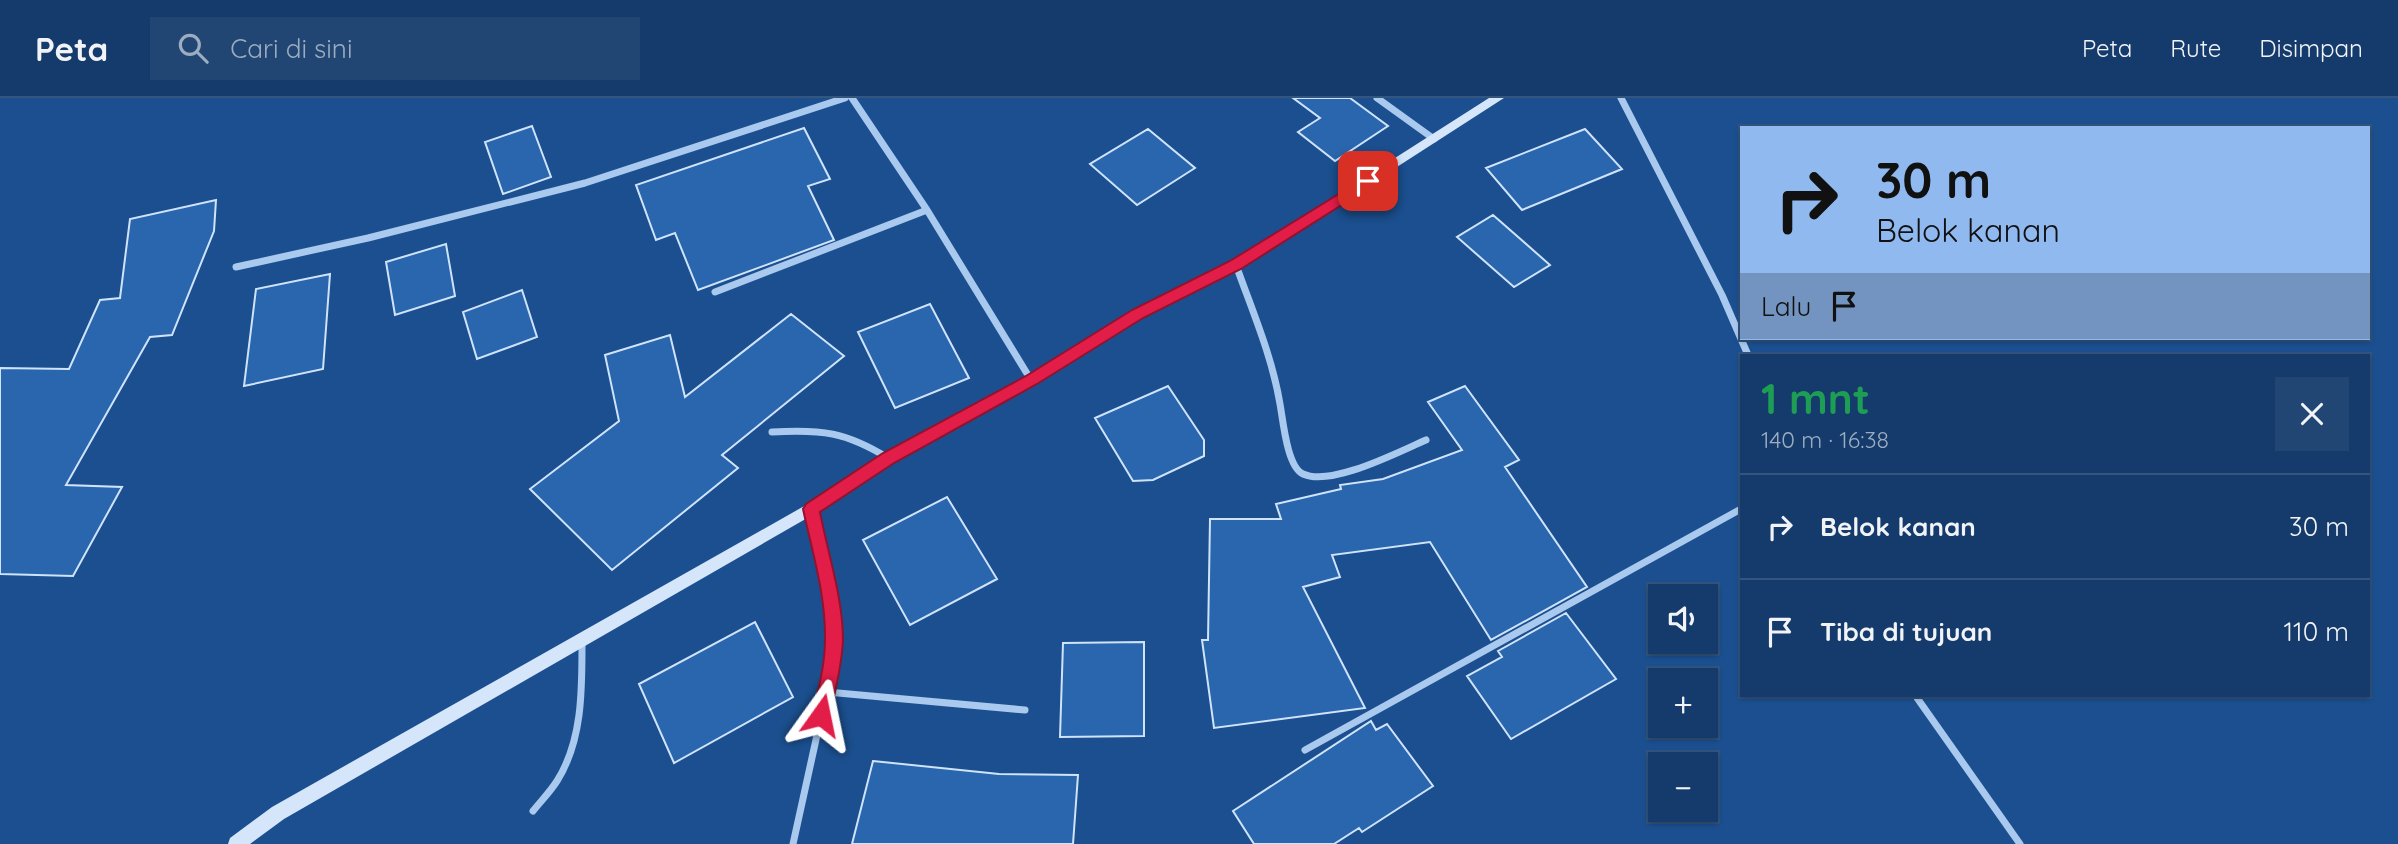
<!DOCTYPE html>
<html lang="id">
<meta charset="utf-8">
<style>
:root{--surface:#143b6b;--page:#214673;--text:#f1f3f6;--muted:#9dadc1;--line:#33557e}
body{margin:0;font-family:Quicksand,sans-serif;background:var(--page);color:var(--text);height:100vh;display:flex;flex-direction:column;font-size:26px;white-space:nowrap}
*{box-sizing:border-box;margin:0}
p{font-size:23px;color:var(--muted)}
.icon{flex:none;width:38px;height:38px;fill:none;stroke:currentColor;stroke-width:2;stroke-linecap:round;stroke-linejoin:round}
.map{position:relative;flex:1;overflow:hidden}
.side{position:absolute;left:1740px;top:256px;width:630px;height:343px;display:flex;flex-direction:column;background:var(--surface);border-radius:0px;box-shadow:0 2px 5px #0004,0 0 0 2px var(--line)}
.side>*{flex:none}
.hud{position:absolute;left:1740px;top:28px;width:630px;height:214px;border-radius:0px;box-shadow:0 2px 5px #0004,0 0 0 2px var(--line);background:#90b9f0;color:#111;overflow:hidden}
.buttons{position:absolute;left:1648px;top:486px;display:grid;gap:14px}
.buttons a{display:grid;place-items:center;width:70px;height:70px;border-radius:0px;background:var(--surface);box-shadow:0 2px 5px #0004,0 0 0 2px var(--line);font-size:35px}
.pin{position:absolute;display:grid;place-items:center;width:60px;height:60px;color:#fff;margin:-30px;border-radius:14px;box-shadow:0 4px 10px #0006}
.me{position:absolute;width:77px;margin:-38px;rotate:12deg;stroke-linejoin:round;filter:drop-shadow(0 0 5px #0008)}
.turn{display:flex;align-items:center;gap:24px;height:147px;padding:0 21px;font-size:32px}
.turn .icon{width:91px;height:91px;stroke-width:2.5}
.turn b{display:block;font-size:49px;line-height:60px}
.then{display:flex;align-items:center;height:66px;padding:0 21px;background:#0003;gap:14px;font-size:26px}
.round{display:grid;place-items:center;flex:none;width:74px;height:74px;border-radius:0px;background:var(--page)}
.overview{display:flex;align-items:center;justify-content:space-between;height:119px;padding:0 21px}
h1{font-size:42px;font-weight:700;line-height:52px;color:#1e9e55}
ul{padding:0;list-style:none}
li{display:flex;align-items:center;gap:21px;height:105px;padding:0 21px;border-top:2px solid var(--line)}
li div{flex:1}
li b{display:block;font-size:26px}
li em{font-style:normal}
header{display:flex;align-items:center;gap:42px;box-sizing:border-box;height:98px;padding:0 35px;background:var(--surface);border-bottom:2px solid var(--line)}
header strong{font-size:33px}
nav{display:flex;gap:38px;margin-inline-start:auto;font-size:24px}
.search{width:490px;height:63px;background:var(--page);display:flex;align-items:center;gap:18px;box-sizing:border-box;padding:0 24px;border-radius:0px;color:var(--muted);font-size:26px}
.map>svg:first-child{display:block}
.building{fill:#2a66ad;stroke:#cfe3fa;stroke-width:2}
.lines{fill:none;stroke-linecap:round;stroke-linejoin:round}
.street{stroke:#a9c9ee;stroke-width:7}
.secondary{fill:#d6e6fa;fill-rule:evenodd}
.route{fill:#e11d48;stroke:#92132f;stroke-width:2}
</style>
<header>
<strong>Peta</strong>
<div class="search"><svg class="icon" aria-label="search" viewBox="0 0 24 24"><circle cx="10" cy="10" r="6"/><path d="M15 15l6 6"/></svg>Cari di sini</div>
<nav><a>Peta</a><a>Rute</a><a>Disimpan</a></nav>
</header>
<div class="map">
<svg width="2398" height="746" viewBox="0 0 2398 746">
<rect width="100%" height="100%" fill="#1b4f8f"/>
<path class="building" d="M 1293,0 L 1350,0 L 1388,28 L 1335,63 L 1298,34 L 1320,20 Z
M 532,28 L 551,79 L 503,96 L 485,44 Z
M 804,30 L 830,81 L 808,88 L 834,142 L 698,192 L 675,135 L 656,142 L 636,87 Z
M 1148,31 L 1195,70 L 1137,107 L 1090,66 Z
M 1585,31 L 1622,71 L 1522,112 L 1486,70 Z
M 216,102 L 214,133 L 172,237 L 150,239 L 66,387 L 122,389 L 73,478 L 0,476 L 0,270 L 69,271 L 100,202 L 120,200 L 130,121 Z
M 1493,117 L 1550,167 L 1514,189 L 1457,139 Z
M 446,146 L 455,198 L 395,217 L 386,164 Z
M 330,176 L 323,271 L 244,288 L 256,191 Z
M 522,192 L 537,239 L 477,261 L 463,214 Z
M 930,206 L 969,280 L 895,310 L 858,234 Z
M 791,216 L 844,258 L 722,357 L 738,370 L 612,472 L 530,391 L 619,323 L 605,257 L 670,237 L 685,299 Z
M 1168,288 L 1204,342 L 1204,358 L 1153,382 L 1133,383 L 1095,320 Z
M 1465,288 L 1519,362 L 1505,369 L 1587,489 L 1491,542 L 1430,444 L 1332,457 L 1340,479 L 1303,489 L 1365,610 L 1214,630 L 1202,542 L 1208,542 L 1210,421 L 1281,421 L 1276,406 L 1341,391 L 1340,387 L 1383,381 L 1462,352 L 1428,304 Z
M 947,399 L 997,481 L 910,527 L 863,442 Z
M 1566,515 L 1616,581 L 1511,641 L 1467,578 L 1502,559 L 1498,553 Z
M 755,524 L 793,599 L 674,665 L 639,586 Z
M 1144,544 L 1144,638 L 1060,639 L 1063,545 Z
M 1371,623 L 1376,632 L 1387,626 L 1433,688 L 1362,734 L 1359,730 L 1334,746 L 1254,746 L 1233,713 Z
M 873,663 L 999,676 L 1078,677 L 1073,746 L 852,746 Z"/>
<g class="lines">
<path class="street" d="M 852,0 L 927,112 L 1031,282
M 1377,0 L 1434,41
M 1621,0 L 1722,197 L 1748,257
M 1236,167 C 1252,212 1272,258 1280,306 C 1283,322 1287,369 1303,376 C 1331,389 1398,354 1426,342
M 236,169 L 368,140 L 585,85 L 845,0
M 715,194 L 927,112
M 772,334 C 821,331 846,334 888,360
M 827,594 L 1025,612
M 1915,597 L 2020,746
M 1305,652 L 1741,411
M 533,713 C 541,703 550,694 557,683 C 583,642 582,590 582,543
M 793,746 L 832,569 L 830,509 L 811,411"/>
<path class="secondary" d="M 1489,0 L 1504,0 L 1240,170 L 1142,220 L 1036,286 L 893,364 L 816,415 L 284,721 L 250,746 L 228,746 L 230,740 L 272,709 L 806,407 L 883,356 L 1026,278 L 1132,212 L 1232,164 Z"/>
</g>
<path class="route" d="M 1368,78 L 1375,83 L 1373,87 L 1241,171 L 1143,220 L 1037,286 L 894,365 L 820,414 C 828,456 843,500 843,542 C 842,568 835,593 830,617 L 828,623 L 821,626 L 815,623 L 812,617 C 818,593 825,567 825,542 C 826,498 812,453 803,411 L 806,406 L 883,355 L 1026,278 L 1132,212 L 1230,163 Z"/>
</svg>
<div class="buttons">
<a><svg class="icon" aria-label="sound" viewBox="0 0 24 24"><path d="M4 9h4l5-4v14l-5-4H4zM17 9q2 3 0 6"/></svg></a>
<a>+</a>
<a>−</a>
</div>
<div class="pin" style="left:1368px;top:83px;background:#d93025"><svg class="icon" aria-label="arrive" viewBox="0 0 24 24"><path d="M6 21V4h12l-3 4 3 4H6"/></svg></div>
<svg class="me" style="left:821px;top:617px" viewBox="-20 -20 40 40"><path d="M0-17L14 15 0 8-14 15z" fill="#e11d48" stroke="#fff" stroke-width="4"/></svg>
<div class="hud">
<div class="turn"><svg class="icon" aria-label="right" viewBox="0 0 24 24"><path d="M7 20v-9h11M14 6l5 5-5 5"/></svg><div><b>30 m</b>Belok kanan</div></div>
<div class="then">Lalu<svg class="icon" aria-label="arrive" viewBox="0 0 24 24"><path d="M6 21V4h12l-3 4 3 4H6"/></svg></div>
</div>
<section class="side">
<div class="overview"><div><h1>1 mnt</h1><p>140 m · 16:38</p></div><a class="round"><svg class="icon" aria-label="close" viewBox="0 0 24 24"><path d="M6 6l12 12M18 6L6 18"/></svg></a></div>
<ul>
<li><svg class="icon" aria-label="right" viewBox="0 0 24 24"><path d="M7 20v-9h11M14 6l5 5-5 5"/></svg><div><b>Belok kanan</b></div><em>30 m</em></li>
<li><svg class="icon" aria-label="arrive" viewBox="0 0 24 24"><path d="M6 21V4h12l-3 4 3 4H6"/></svg><div><b>Tiba di tujuan</b></div><em>110 m</em></li>
</ul>
</section>
</div>
